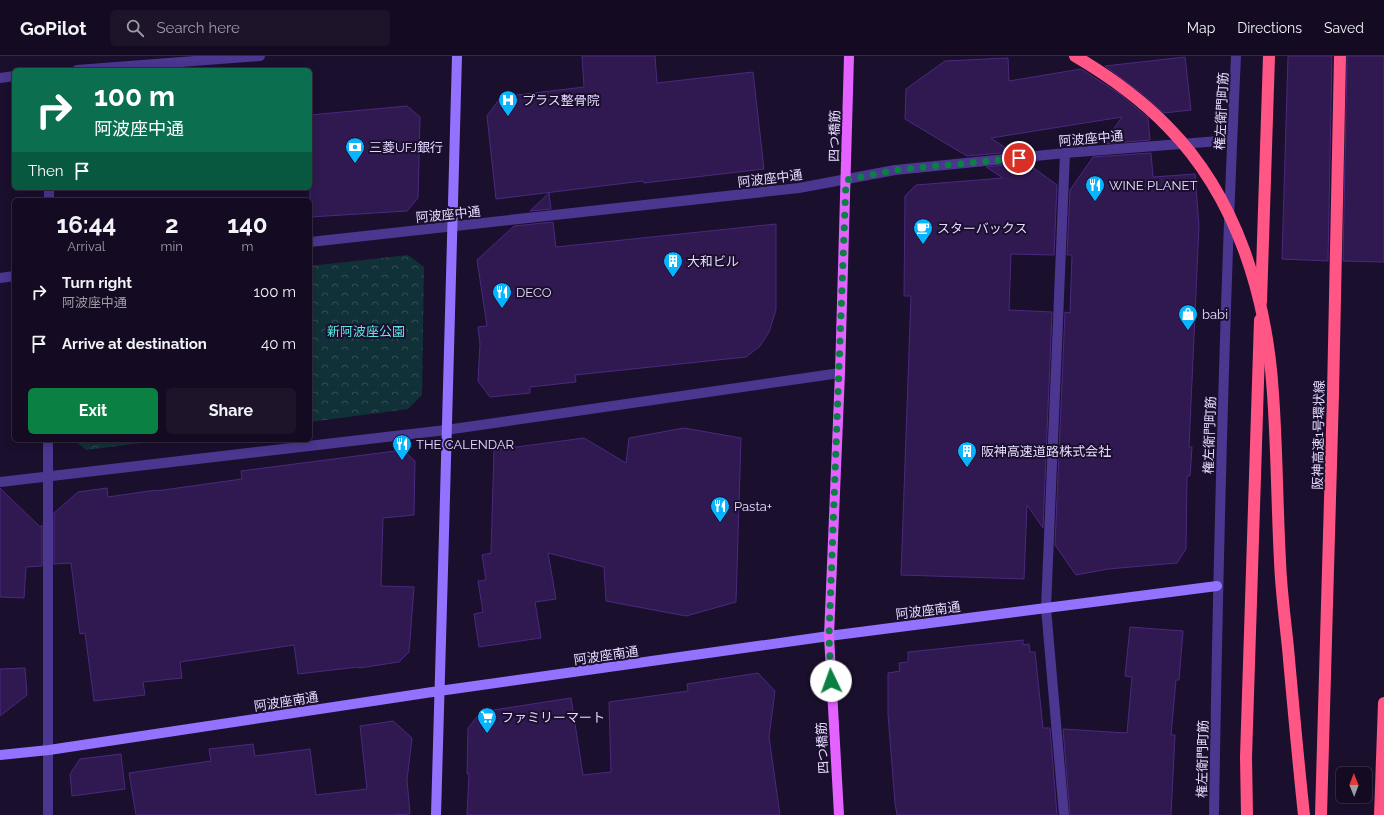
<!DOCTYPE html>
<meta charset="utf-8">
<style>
:root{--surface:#140b22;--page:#1d142a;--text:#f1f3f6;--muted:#9d9ba5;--line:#332b40;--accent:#0b8043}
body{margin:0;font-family:Raleway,"Noto Sans JP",sans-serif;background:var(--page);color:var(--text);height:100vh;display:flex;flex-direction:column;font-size:15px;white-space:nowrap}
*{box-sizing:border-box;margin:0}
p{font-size:13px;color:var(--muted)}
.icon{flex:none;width:22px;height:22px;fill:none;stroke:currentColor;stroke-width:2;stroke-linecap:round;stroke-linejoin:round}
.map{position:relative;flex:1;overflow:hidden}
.side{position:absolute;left:12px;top:142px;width:300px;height:244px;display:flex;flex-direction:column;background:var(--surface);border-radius:6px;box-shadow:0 2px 10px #0003,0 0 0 1px var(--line)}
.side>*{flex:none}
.top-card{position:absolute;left:12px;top:12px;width:300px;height:122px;border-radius:6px;box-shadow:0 2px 10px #0003,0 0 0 1px var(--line);background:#0b6e4f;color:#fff;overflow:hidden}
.needle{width:26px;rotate:359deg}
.fabs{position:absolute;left:1336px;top:711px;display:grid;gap:8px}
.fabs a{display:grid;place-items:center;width:36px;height:36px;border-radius:6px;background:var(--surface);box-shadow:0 2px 10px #0003,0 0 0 1px var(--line);font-size:20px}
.pin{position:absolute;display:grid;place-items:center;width:34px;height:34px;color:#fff;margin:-17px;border:2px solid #fff;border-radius:50%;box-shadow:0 1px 4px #0007}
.me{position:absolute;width:44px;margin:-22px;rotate:357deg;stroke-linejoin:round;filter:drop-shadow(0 0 3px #0008)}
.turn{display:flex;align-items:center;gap:14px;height:84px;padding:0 16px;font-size:18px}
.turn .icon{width:52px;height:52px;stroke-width:2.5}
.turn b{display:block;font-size:28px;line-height:34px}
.then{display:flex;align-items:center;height:38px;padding:0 16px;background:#0003;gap:8px;font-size:15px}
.eta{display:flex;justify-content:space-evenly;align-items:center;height:68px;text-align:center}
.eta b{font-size:24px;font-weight:700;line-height:28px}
.primary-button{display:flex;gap:8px;margin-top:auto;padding:8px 16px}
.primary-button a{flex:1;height:46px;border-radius:6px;background:var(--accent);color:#fff;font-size:16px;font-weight:700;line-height:46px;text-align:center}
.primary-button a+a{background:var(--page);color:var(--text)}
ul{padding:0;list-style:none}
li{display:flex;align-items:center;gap:12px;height:52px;padding:0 16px}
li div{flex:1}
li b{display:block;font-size:15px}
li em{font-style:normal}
header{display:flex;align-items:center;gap:24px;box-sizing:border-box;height:56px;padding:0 20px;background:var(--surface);border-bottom:1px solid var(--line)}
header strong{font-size:19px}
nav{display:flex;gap:22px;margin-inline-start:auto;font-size:14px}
.search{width:280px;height:36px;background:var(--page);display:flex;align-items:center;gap:10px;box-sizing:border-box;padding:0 14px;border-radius:6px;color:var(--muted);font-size:15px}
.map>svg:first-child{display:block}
.forest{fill:url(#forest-crowns)}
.building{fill:#2f1950;stroke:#4b297e}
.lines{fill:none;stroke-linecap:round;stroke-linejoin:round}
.street{stroke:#4b3690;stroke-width:10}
.secondary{stroke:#9272ff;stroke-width:10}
.primary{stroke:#e462ff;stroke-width:10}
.highway{stroke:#ff5685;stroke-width:12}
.highway-bridge{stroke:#ff5685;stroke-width:12}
.route{stroke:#0b8043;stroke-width:7;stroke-dasharray:0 12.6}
.labels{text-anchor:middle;stroke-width:4;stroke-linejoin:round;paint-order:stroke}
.poi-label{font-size:13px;fill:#e6dbff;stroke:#1a0f2d;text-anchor:start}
.street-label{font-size:13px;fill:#e6dbff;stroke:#1a0f2d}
.park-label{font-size:13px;fill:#5bebe4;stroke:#1a0f2d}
</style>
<header>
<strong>GoPilot</strong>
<div class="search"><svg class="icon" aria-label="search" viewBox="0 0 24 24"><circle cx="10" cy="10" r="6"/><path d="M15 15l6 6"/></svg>Search here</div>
<nav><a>Map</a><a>Directions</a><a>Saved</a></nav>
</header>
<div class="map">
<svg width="1384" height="759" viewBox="0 0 1384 759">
<defs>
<pattern id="forest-crowns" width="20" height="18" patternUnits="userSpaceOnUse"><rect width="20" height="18" fill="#113138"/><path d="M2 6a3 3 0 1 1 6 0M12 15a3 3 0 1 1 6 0" fill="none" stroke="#344e56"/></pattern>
</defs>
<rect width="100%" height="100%" fill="#1a0f2d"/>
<path class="forest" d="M 408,199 L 424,211 L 422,339 L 408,353 L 310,366 L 310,210 Z
M 74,384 L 165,384 L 86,394 Z"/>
<path class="building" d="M 582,0 L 655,0 L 657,27 L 753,16 L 764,113 L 644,127 L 643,125 L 496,143 L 487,60 L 501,41 L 584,31 Z
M 1288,0 L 1332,0 L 1328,205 L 1282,203 Z
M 1347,0 L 1384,0 L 1384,206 L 1343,205 Z
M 1185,1 L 1191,54 L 1164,57 L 1140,36 L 1105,10 Z
M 1008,2 L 1009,25 L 1081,13 L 1120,38 L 1148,62 L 1150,84 L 1103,88 L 1122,61 L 991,82 L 1011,96 L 967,100 L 905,63 L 906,33 L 945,5 Z
M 407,50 L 420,61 L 418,142 L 407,155 L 310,161 L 310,59 Z
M 1151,97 L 1153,121 L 1195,118 L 1199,170 L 1189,391 L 1192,391 L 1190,420 L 1187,420 L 1186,493 L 1177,507 L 1108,513 L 1076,519 L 1055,489 L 1065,256 L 1070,257 L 1072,199 L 1067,199 L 1070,134 L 1093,101 Z
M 1027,107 L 1057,129 L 1054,199 L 1011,198 L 1009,254 L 1052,256 L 1043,472 L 1027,449 L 1024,523 L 901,519 L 911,240 L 904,240 L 905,140 L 916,129 L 1003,122 L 986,111 Z
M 549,137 L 551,153 L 530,155 Z
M 553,166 L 556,191 L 776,168 L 776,254 L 769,276 L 760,290 L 746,301 L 575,319 L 576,326 L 530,331 L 530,337 L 490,341 L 478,325 L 480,288 L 478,271 L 487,270 L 477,204 L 514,170 Z
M 684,372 L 741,382 L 736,546 L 686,560 L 606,545 L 604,511 L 548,497 L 556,543 L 535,546 L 541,582 L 479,591 L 474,558 L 483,556 L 478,525 L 486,524 L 482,499 L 491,497 L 494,394 L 584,382 L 626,407 L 629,382 Z
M 403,394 L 415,405 L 414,459 L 383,462 L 381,530 L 414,531 L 409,596 L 399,606 L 359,612 L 358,611 L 298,618 L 294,589 L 180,606 L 182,622 L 143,626 L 145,639 L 94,645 L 85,577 L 80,578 L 71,507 L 54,508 L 54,457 L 78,436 L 107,432 L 108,441 L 156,434 L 156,435 L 242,423 L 241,415 Z
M 0,432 L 40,471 L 42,469 L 42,510 L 26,511 L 24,542 L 0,541 Z
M 1130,571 L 1183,575 L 1179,624 L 1176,624 L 1171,679 L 1175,679 L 1171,759 L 1070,759 L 1063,673 L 1127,677 L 1132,621 L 1125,620 Z
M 1023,584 L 1023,589 L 1029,588 L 1030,596 L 1035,596 L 1043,672 L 1050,672 L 1057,759 L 897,759 L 895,747 L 888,658 L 888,617 L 900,615 L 899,607 L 908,606 L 908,596 Z
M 25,612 L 27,639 L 0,660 L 0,613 Z
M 758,617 L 775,635 L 769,681 L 780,759 L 467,759 L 469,718 L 467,718 L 468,672 L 481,656 L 571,642 L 583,719 L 611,716 L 609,646 L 688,635 L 687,628 Z
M 393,665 L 412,682 L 407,724 L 410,758 L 392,759 L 136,759 L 129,717 L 211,705 L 209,693 L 253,688 L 255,700 L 310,693 L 316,739 L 367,733 L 360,670 Z
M 121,698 L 125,733 L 72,740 L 70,718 L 80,703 Z"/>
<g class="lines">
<path class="street" d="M 77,14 L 260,0
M 0,22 L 14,20
M 49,144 L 49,132
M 310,186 L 799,132 L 895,114 L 1065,97 L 1232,84
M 0,222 L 14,220
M 48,384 L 48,759
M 0,426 L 446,374 L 840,317
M 1064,759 L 1046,552 L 1065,97
M 1214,759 C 1218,506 1224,253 1236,0"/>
<path class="secondary" d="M 0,699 L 49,694 L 439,635 L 829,580 L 1217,530
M 436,759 C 443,506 451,253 457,0"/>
<path class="primary" d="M 839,759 L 829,580 L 840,317 L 849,0"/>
<path class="highway" d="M 1261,246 L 1269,0
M 1247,759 L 1246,701 L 1260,264
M 1321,759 L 1333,338 L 1340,0
M 1380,759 L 1384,647"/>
<path class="highway-bridge" d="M 1075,0 C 1109,20 1141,43 1168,71 C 1237,141 1267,241 1273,338 C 1277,393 1277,449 1280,505 C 1281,534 1285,563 1288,592 C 1293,648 1298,703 1304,759"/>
</g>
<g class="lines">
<path class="route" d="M 831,625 L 829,580 L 846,124 L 895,114 L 1019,102"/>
</g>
<defs>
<symbol id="hospital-pin" viewBox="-11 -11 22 30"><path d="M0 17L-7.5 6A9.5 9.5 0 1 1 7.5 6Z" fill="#07b4ff" stroke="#1a0f2d"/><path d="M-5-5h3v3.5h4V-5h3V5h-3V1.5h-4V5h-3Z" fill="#fff"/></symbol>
<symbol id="bank-pin" viewBox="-11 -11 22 30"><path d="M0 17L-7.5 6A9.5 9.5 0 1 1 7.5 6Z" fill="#07b4ff" stroke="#1a0f2d"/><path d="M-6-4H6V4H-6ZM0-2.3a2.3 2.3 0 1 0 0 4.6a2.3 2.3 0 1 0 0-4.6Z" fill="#fff"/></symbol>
<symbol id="restaurant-pin" viewBox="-11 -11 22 30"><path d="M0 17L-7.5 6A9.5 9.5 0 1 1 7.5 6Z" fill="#07b4ff" stroke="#1a0f2d"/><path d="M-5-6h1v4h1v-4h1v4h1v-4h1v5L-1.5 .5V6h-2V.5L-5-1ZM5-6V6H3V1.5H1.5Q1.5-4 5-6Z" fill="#fff"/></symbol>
<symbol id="cafe-pin" viewBox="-11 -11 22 30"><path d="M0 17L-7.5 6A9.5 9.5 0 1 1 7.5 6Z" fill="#07b4ff" stroke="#1a0f2d"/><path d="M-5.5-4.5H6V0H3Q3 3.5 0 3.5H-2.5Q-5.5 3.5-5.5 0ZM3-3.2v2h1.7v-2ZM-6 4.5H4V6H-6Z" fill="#fff"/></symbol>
<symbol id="building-pin" viewBox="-11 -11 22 30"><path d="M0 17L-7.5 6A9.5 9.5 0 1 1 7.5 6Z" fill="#07b4ff" stroke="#1a0f2d"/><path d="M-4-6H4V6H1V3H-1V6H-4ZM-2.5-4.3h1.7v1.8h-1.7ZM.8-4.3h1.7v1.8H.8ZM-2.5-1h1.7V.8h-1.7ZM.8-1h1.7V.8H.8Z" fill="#fff"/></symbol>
<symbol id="shop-pin" viewBox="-11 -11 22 30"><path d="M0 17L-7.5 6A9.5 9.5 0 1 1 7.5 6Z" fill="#07b4ff" stroke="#1a0f2d"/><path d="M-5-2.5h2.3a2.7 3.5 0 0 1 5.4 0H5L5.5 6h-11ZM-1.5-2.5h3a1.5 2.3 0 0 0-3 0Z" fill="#fff"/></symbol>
<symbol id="supermarket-pin" viewBox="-11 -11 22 30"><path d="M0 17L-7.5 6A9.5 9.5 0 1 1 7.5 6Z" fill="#07b4ff" stroke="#1a0f2d"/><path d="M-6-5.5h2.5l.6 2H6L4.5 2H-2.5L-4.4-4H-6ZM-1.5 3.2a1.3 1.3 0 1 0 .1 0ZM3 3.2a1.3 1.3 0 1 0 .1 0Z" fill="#fff"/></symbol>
</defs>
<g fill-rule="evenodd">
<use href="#hospital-pin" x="497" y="33" width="22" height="30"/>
<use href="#bank-pin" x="344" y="80" width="22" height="30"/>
<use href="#restaurant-pin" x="1084" y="118" width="22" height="30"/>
<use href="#cafe-pin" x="912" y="161" width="22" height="30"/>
<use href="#building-pin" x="662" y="194" width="22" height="30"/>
<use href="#restaurant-pin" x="491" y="225" width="22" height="30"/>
<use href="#shop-pin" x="1177" y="247" width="22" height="30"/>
<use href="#restaurant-pin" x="391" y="377" width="22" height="30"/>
<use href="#building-pin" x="956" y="384" width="22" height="30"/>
<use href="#restaurant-pin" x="709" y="439" width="22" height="30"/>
<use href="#supermarket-pin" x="476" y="650" width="22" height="30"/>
</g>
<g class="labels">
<g class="poi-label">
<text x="522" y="49">プラス整骨院</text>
<text x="369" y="96">三菱UFJ銀行</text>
<text x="1109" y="134">WINE PLANET</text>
<text x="937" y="177">スターバックス</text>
<text x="687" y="210">大和ビル</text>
<text x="516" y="241">DECO</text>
<text x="1202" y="263">babi</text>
<text x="416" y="393">THE CALENDAR</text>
<text x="981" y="400">阪神高速道路株式会社</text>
<text x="734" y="455">Pasta+</text>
<text x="501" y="666">ファミリーマート</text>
</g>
<g class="street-label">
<text transform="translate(1221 55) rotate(-87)" y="5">権左衛門町筋</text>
<text transform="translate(834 80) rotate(-89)" y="5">四つ橋筋</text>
<text transform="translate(1091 82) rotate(-5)" y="5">阿波座中通</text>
<text transform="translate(770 122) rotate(-7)" y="5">阿波座中通</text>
<text transform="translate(448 158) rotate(-6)" y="5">阿波座中通</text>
<text transform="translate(1209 379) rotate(-88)" y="5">権左衛門町筋</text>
<text transform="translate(1318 379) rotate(-89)" y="5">阪神高速1号環状線</text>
<text transform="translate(928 554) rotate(-7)" y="5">阿波座南通</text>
<text transform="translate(606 599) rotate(-8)" y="5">阿波座南通</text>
<text transform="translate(286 645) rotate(-9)" y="5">阿波座南通</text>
<text transform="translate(822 692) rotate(-93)" y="5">四つ橋筋</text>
<text transform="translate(1202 703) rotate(-89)" y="5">権左衛門町筋</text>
</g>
<g class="park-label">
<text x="366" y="280">新阿波座公園</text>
</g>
</g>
</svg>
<div class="fabs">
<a><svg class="needle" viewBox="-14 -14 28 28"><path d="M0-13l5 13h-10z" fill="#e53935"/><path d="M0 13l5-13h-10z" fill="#9d9ba5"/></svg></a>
</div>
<div class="pin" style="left:1019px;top:102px;background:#d93025"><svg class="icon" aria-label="arrive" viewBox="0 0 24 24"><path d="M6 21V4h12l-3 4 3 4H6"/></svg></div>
<svg class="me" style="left:831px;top:625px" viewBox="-20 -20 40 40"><circle r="19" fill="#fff"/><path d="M0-13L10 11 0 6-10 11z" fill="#0b8043"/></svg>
<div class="top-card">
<div class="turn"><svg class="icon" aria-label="right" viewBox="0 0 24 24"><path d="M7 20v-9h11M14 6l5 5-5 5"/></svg><div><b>100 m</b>阿波座中通</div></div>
<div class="then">Then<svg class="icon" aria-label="arrive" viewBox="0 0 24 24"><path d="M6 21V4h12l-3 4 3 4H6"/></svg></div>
</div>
<section class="side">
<div class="eta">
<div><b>16:44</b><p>Arrival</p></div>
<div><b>2</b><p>min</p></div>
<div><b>140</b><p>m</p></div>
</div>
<ul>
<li><svg class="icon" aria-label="right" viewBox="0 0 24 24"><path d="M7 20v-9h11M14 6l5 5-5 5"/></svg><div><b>Turn right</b><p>阿波座中通</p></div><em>100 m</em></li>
<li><svg class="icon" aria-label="arrive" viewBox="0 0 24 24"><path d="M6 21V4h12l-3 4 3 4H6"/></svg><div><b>Arrive at destination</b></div><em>40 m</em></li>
</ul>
<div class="primary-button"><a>Exit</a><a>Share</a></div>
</section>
</div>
